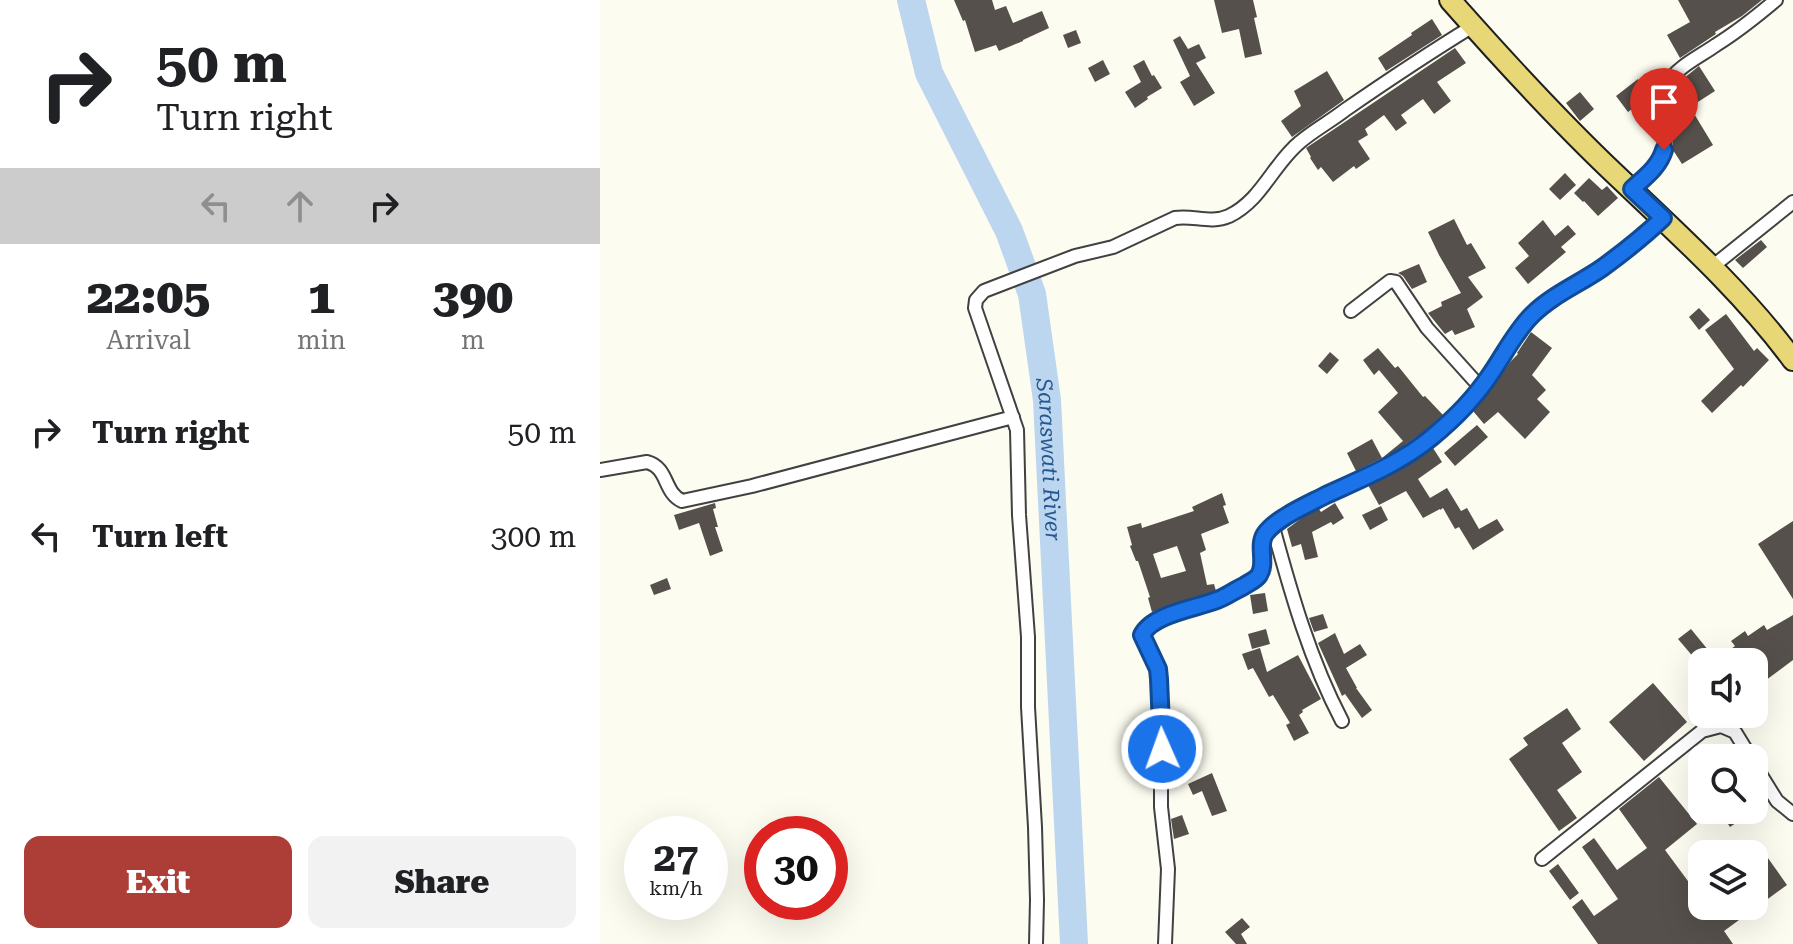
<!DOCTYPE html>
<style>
:root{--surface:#fff;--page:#f2f2f2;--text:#202124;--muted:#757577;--accent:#ac3e37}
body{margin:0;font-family:"Roboto Serif",serif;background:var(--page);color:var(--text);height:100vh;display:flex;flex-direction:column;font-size:30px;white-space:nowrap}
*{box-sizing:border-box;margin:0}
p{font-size:26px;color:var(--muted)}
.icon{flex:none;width:44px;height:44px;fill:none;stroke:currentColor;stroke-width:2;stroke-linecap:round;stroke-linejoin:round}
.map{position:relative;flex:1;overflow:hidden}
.drawer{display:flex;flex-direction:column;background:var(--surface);width:600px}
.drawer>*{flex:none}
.hud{background:#fff;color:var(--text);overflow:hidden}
.controls{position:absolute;left:1088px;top:648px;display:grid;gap:16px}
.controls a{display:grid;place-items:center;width:80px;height:80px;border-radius:16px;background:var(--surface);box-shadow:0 8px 32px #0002;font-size:40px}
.speed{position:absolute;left:24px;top:816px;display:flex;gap:16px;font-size:40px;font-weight:700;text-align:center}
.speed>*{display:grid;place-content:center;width:104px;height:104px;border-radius:50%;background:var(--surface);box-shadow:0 8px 32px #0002;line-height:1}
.speed small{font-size:20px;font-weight:400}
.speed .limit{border:12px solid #d22;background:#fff;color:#111}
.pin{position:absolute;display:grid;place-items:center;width:68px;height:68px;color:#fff;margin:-82px -34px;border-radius:50% 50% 50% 0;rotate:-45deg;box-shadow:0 0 8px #0007}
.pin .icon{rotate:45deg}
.me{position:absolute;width:88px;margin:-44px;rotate:358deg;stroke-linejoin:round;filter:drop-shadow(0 0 6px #0008)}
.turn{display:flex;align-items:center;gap:28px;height:168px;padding:0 24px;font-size:36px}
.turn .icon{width:104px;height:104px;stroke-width:2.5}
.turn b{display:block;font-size:56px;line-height:68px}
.lanes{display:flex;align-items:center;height:76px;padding:0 24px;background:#0003;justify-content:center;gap:40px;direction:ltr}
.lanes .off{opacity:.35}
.eta{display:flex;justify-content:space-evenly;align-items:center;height:136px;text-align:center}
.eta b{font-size:48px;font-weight:800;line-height:56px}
.primary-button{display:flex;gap:16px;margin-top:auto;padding:16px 24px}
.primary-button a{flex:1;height:92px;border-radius:16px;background:var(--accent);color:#fff;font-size:32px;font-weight:800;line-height:92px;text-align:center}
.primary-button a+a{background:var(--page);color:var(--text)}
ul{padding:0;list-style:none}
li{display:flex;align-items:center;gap:24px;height:104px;padding:0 24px}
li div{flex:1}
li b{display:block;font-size:30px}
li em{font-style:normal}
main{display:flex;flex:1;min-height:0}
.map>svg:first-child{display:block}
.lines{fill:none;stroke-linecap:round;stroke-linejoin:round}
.river{stroke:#bbd6ee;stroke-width:28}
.building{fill:#55504b;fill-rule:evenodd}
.minor-casing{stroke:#414141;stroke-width:16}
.primary-casing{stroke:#1f1f1f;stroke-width:24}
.minor{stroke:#fff;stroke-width:12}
.primary{stroke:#e7d776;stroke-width:20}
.route-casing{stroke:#114b97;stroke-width:20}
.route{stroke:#1a73e8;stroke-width:14}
.labels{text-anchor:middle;stroke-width:8;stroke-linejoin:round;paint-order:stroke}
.water-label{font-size:22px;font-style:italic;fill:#275790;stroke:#fff}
</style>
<main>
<section class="drawer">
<div class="hud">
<div class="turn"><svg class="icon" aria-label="right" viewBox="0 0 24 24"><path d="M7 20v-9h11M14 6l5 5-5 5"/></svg><div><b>50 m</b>Turn right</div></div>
<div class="lanes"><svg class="icon off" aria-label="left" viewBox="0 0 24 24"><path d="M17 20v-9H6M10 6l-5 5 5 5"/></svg><svg class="icon off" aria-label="ahead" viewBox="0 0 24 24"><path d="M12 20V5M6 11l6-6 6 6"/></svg><svg class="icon" aria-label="right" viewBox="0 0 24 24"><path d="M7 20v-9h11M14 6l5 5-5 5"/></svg></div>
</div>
<div class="eta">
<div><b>22:05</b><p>Arrival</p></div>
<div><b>1</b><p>min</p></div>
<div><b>390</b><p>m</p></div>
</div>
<ul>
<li><svg class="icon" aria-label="right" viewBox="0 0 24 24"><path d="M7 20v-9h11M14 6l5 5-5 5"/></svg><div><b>Turn right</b></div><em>50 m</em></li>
<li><svg class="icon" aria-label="left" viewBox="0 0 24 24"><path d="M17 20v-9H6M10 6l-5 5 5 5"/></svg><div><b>Turn left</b></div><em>300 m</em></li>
</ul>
<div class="primary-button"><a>Exit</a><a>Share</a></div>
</section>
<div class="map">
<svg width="1193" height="944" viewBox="0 0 1193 944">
<rect width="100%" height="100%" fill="#fdfcf0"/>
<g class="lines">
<path class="river" id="s1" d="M 311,0 L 329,73 L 409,231 L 432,294 L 447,400 L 474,944"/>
</g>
<path class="building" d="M 354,0 L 392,0 L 395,10 L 406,6 L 413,23 L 442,11 L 449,28 L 423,40 L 423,41 L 399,51 L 396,45 L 375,52 L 365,20 L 363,21 Z
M 614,0 L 653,0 L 657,17 L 654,18 L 662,54 L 645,58 L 639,29 L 622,33 Z
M 1078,0 L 1162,0 L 1142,16 L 1115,32 L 1116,34 L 1080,58 L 1067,35 L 1090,22 Z
M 832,19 L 842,35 L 786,71 L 778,58 L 812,35 L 811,33 Z
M 476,30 L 481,43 L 468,48 L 463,35 Z
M 580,36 L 588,49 L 599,44 L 606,58 L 596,63 L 615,93 L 594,106 L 580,82 L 590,76 L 573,40 Z
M 855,48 L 866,63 L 837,82 L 851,101 L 834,114 L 823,99 L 801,115 L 807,123 L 796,131 L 784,115 L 765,129 L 768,135 L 758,141 L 770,159 L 756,169 L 754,166 L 733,182 L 721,167 L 718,170 L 710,158 L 711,157 L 706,148 Z
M 503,60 L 510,74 L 495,82 L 488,68 Z
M 544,60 L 552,76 L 554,75 L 562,88 L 547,97 L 548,99 L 535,108 L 525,92 L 541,82 L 533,66 Z
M 1099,66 L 1115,91 L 1090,107 L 1113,145 L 1082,164 L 1073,150 L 1073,130 L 1071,111 L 1072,95 L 1083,79 Z
M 727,71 L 744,100 L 692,137 L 681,121 L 701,106 L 694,91 Z
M 1038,79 L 1050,95 L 1028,112 L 1016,96 Z
M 980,92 L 994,109 L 980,121 L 966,103 Z
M 965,173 L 976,185 L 960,200 L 949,189 Z
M 989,178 L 1002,190 L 1007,186 L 1018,198 L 998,216 L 984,201 L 983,202 L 974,193 Z
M 854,219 L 867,245 L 871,243 L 886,268 L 868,277 L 883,297 L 867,309 L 875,327 L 855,335 L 852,330 L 845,334 L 828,313 L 842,306 L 841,302 L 861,293 L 839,255 L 828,232 Z
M 943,220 L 955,236 L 968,225 L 976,234 L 961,247 L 966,252 L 928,284 L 915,268 L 929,256 L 918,243 Z
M 1161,240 L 1167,247 L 1143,268 L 1135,260 Z
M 819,264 L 827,282 L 812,289 L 803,276 L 798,273 Z
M 1099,308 L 1110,320 L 1099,330 L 1089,317 Z
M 1126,314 L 1154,351 L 1157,348 L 1169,360 L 1143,387 L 1141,385 L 1112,413 L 1101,401 L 1134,369 L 1105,330 Z
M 931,332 L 952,348 L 932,375 L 946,390 L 937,399 L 950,412 L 925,439 L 898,412 L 884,424 L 873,411 L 892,388 L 911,361 L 918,354 L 917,353 Z
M 778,348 L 795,368 L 798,366 L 823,397 L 825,396 L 843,415 L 825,431 L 794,452 L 756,471 L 747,453 L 772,439 L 782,458 L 803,441 L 778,412 L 798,393 L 779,370 L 774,375 L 763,360 Z
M 730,352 L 739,360 L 727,374 L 718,366 Z
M 877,425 L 888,437 L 855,466 L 844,453 Z
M 833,448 L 842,462 L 818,479 L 830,498 L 847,488 L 861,511 L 867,508 L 879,529 L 897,519 L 904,530 L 873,550 L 859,527 L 855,529 L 843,508 L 840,510 L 840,509 L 823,518 L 806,491 L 779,505 L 768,485 L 803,468 Z
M 622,493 L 626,505 L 623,506 L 629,523 L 601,534 L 606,550 L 600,553 L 607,585 L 614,584 L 616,591 L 552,612 L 548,598 L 550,597 L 538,561 L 536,561 L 530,546 L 532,545 L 527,527 L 541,523 L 542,528 L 594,511 L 592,507 ZM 577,546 L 586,571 L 561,578 L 553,554 Z
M 115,503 L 116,508 L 113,509 L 118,527 L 115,527 L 123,551 L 110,556 L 99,523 L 79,530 L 74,515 Z
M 735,503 L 744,518 L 733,525 L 731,522 L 712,532 L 718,557 L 705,560 L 701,544 L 692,547 L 687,529 L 703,517 L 719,509 L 721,512 Z
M 781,506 L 788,520 L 770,530 L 762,515 Z
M 1193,521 L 1193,599 L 1158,544 Z
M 67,578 L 71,589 L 54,595 L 50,585 Z
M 665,593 L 668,611 L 653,614 L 650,595 Z
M 723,614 L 728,628 L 714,632 L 709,618 Z
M 1193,615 L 1193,660 L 1154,689 L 1154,662 L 1113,662 L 1135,646 L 1131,641 L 1145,631 L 1148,636 L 1164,625 L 1167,630 Z
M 666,629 L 670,644 L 652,649 L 648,634 Z
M 1091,629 L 1113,656 L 1106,662 L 1102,662 L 1101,666 L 1078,639 Z
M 735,633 L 744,654 L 760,644 L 767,655 L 746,668 L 757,688 L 756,688 L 772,710 L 762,718 L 745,694 L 742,696 L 718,643 Z
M 660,648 L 667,672 L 698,655 L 721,699 L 702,710 L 703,712 L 699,715 L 709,733 L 694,741 L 686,725 L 690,723 L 673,695 L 669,697 L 653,668 L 648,670 L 642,654 Z
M 1053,683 L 1087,722 L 1044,761 L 1009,722 Z
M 967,708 L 981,729 L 962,743 L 982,772 L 957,790 L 977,818 L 959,831 L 909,759 L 928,745 L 923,738 Z
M 612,773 L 627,811 L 612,816 L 602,791 L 593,795 L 588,784 Z
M 1059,777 L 1097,824 L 1065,850 L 1102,900 L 1102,906 L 1154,906 L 1154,857 L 1163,851 L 1187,885 L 1124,931 L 1133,944 L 998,944 L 972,907 L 982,899 L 994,916 L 1018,899 L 982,847 L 994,838 L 1017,870 L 1047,848 L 1019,809 Z
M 1119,810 L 1155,810 L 1130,827 Z
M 582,815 L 589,834 L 574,839 L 571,819 Z
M 958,864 L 979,893 L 970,900 L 949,871 Z
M 642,918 L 650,927 L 641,934 L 647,944 L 636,944 L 625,932 Z"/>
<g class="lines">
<defs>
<path id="minor" d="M 1032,189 C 1042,180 1056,170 1062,157 C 1071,135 1053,107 1067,84 C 1078,66 1099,57 1116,45 C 1137,32 1157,16 1176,0
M 1112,267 L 1193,202
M 751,311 L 790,281 L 796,282 L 827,328 L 881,388
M 0,470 L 47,462 C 69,468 63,492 82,501 L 152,486 L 413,417
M 673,527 C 691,593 710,660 742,721
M 1154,764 L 1177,801 L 1193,814
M 942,859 L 1102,731 L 1121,726 L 1135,732 L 1151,758
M 436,944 L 437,900 L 435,827 L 428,707 L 428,637 L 419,515 L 417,430 L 375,308 L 376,300 L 384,291 L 475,256 L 513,247 L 575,218 C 593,215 611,224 629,216 C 662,200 673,164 700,142 C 714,130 731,121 745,110 C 787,81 829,53 873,26
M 565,944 L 568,869 L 561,807 L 561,695 L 558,669 L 542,635 L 547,627 L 564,618 L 592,607 L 618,600 L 653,580 L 659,575 L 662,565 L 662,541 L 665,534 L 698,509 L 799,460 L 831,438 L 864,408 L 888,378 L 931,316 L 949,301 L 1001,269 L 1037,241 L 1063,218"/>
<path id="primary" d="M 850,0 C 903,60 957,119 1015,174 C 1077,233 1142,291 1193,360"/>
</defs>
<use href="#minor" class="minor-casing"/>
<use href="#primary" class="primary-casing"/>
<use href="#minor" class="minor"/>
<use href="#primary" class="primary"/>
</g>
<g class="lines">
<defs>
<path id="route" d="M 562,749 L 559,679 L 558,669 L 542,635 C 552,614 597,608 617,600 C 626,597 635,590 644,586 C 648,583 656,580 659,575 C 667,563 657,546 665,534 C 676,518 709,504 726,495 C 763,478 801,463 832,437 C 854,419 874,399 890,375 C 904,355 915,332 932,315 C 952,295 979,284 1002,268 C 1024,252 1044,236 1063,218 L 1032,189 C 1045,177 1059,167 1064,150"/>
</defs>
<use href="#route" class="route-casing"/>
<use href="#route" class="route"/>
</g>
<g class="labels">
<g class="water-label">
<text dy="8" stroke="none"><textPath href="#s1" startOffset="486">Saraswati River</textPath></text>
</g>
</g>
</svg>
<div class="controls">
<a><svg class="icon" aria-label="sound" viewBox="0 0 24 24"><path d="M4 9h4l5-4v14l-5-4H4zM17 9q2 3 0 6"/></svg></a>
<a><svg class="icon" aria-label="search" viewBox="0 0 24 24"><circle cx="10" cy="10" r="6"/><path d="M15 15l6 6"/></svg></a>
<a><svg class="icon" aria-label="layers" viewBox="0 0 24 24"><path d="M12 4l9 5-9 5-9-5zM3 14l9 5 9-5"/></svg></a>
</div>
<div class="speed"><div>27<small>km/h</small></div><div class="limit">30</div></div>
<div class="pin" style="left:1064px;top:150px;background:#d93025"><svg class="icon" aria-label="arrive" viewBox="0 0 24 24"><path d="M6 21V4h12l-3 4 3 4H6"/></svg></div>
<svg class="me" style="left:562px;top:749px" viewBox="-20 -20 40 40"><circle r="17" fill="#1a73e8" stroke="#fff" stroke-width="3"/><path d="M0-11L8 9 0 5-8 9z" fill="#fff"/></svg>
</div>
</main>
